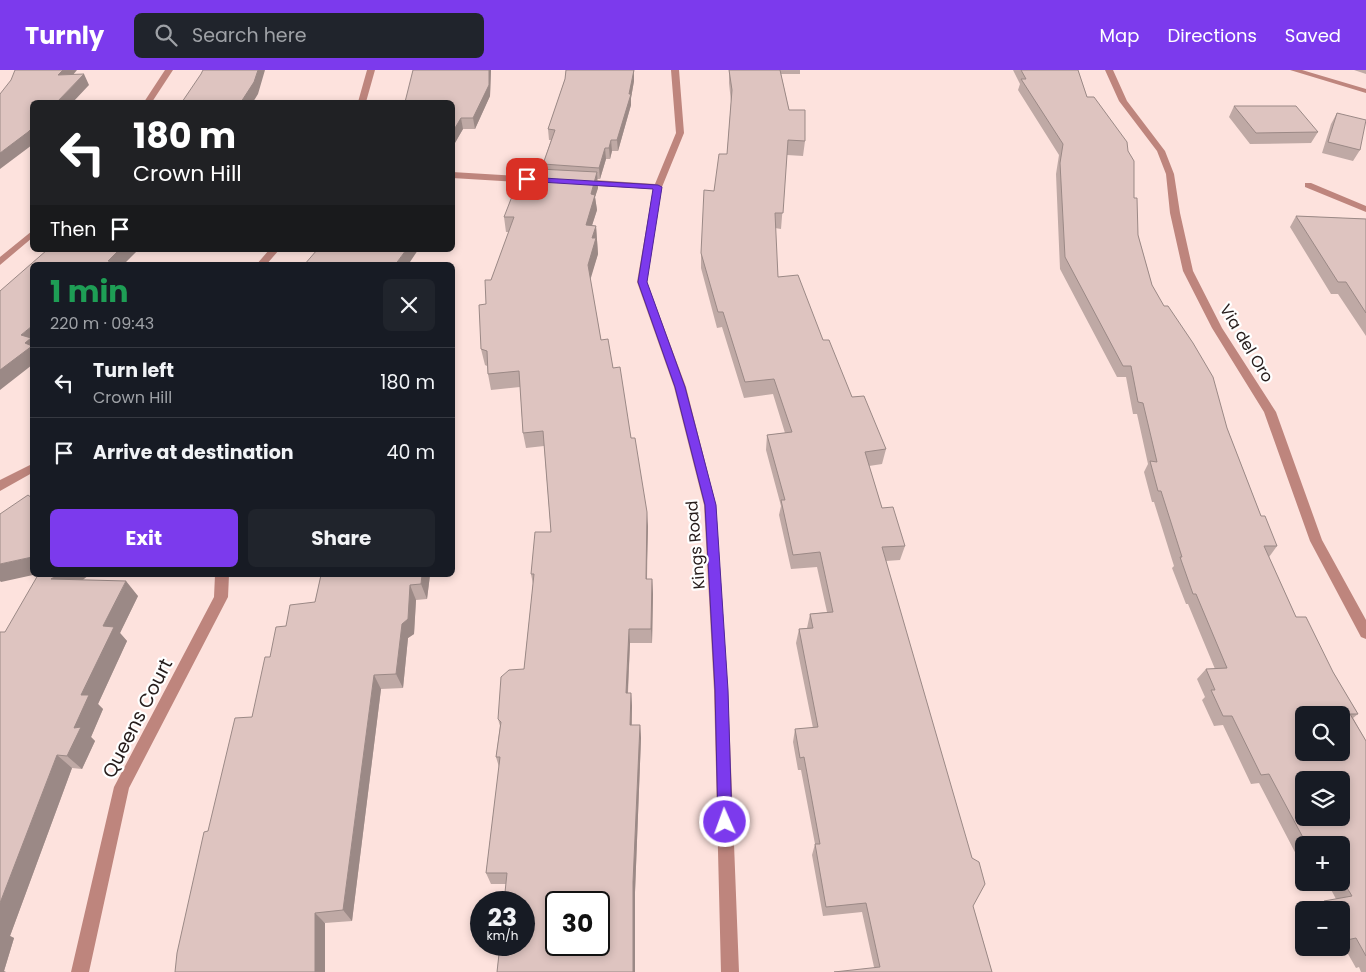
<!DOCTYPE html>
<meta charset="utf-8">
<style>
:root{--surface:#171b24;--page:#20242c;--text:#f1f3f6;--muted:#9ea1a6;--line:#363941;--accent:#7c3aed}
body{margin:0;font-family:Poppins,sans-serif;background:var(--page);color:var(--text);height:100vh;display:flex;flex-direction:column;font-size:19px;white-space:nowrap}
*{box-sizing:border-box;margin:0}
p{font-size:16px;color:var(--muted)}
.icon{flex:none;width:28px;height:28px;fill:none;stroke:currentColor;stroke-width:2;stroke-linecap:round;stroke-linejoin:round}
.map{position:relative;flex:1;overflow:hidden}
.sheet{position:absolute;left:30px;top:192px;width:425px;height:315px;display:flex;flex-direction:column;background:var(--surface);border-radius:8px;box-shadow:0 2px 8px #0003}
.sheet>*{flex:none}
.banner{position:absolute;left:30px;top:30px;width:425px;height:152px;border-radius:8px;box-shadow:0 2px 8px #0003;background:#202124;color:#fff;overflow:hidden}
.tools{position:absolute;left:1295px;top:636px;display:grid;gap:10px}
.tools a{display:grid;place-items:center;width:55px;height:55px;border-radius:8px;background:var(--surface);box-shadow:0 2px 8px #0003;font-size:25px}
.speed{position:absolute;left:470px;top:821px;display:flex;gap:10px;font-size:25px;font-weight:700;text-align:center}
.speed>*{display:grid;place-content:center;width:65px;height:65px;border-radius:50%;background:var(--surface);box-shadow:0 2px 8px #0003;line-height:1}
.speed small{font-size:12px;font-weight:400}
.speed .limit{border:2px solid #111;border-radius:8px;background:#fff;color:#111}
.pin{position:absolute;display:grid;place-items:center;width:42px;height:42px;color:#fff;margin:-21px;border-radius:10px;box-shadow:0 2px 8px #0006}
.me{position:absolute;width:55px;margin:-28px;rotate:358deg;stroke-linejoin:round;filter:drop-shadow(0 0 4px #0008)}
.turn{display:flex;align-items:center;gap:18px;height:105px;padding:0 20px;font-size:22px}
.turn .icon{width:65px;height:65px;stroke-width:2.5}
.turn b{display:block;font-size:35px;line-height:42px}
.then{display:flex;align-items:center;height:48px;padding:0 20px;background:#0003;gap:10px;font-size:19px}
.round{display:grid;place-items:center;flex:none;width:52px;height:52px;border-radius:8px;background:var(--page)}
.headline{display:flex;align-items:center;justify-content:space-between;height:85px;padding:0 20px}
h1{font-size:30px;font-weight:700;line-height:38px;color:#1e9e55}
.action{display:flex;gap:10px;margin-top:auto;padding:10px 20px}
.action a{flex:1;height:58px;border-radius:8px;background:var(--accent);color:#fff;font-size:20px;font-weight:700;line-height:58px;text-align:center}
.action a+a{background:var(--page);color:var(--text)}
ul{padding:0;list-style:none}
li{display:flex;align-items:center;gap:15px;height:70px;padding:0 20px;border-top:1px solid var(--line)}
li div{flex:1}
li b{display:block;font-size:19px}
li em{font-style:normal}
header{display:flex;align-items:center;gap:30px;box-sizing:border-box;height:70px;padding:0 25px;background:var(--accent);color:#fff}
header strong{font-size:24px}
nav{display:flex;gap:28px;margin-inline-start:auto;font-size:18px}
.search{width:350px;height:45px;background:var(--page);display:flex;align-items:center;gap:12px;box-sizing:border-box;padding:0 18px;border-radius:8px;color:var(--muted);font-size:19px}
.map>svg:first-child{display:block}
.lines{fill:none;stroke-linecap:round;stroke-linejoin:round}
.minor{fill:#be857d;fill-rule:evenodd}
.wall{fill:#bfa9a5}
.shaded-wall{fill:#9b8986}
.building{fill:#dec4c0;stroke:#9b8986;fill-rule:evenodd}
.route{fill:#7c3aed;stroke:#51269a}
.labels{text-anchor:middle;stroke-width:4.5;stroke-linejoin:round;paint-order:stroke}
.street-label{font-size:16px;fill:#261c1b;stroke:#fff}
.near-street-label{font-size:19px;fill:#261c1b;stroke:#fff}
</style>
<header>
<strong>Turnly</strong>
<div class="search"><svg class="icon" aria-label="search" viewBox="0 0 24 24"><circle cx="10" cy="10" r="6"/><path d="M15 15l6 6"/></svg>Search here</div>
<nav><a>Map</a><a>Directions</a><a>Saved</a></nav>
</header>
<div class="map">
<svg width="1366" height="902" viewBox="0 0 1366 902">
<rect width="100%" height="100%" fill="#fde2dd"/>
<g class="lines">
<path class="minor" d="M 165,0 L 173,0 L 152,32 L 144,32 Z
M 367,0 L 375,0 L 366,32 L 358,32 Z
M 671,0 L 679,0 L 684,63 L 662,117 L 647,212 L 686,317 L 716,435 L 728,620 L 739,902 L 721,902 L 714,620 L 704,435 L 674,317 L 637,212 L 653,119 L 580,115 L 576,112 L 580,109 L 655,114 L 676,63 Z
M 1105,0 L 1113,0 L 1127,31 L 1165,81 L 1174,104 L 1180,143 L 1193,201 L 1222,258 L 1276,342 L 1322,470 L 1366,550 L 1366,569 L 1361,567 L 1310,471 L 1264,342 L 1212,258 L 1183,201 L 1170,143 L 1166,104 L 1157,81 L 1119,31 Z
M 1290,0 L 1302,0 L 1366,19 L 1366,23 Z
M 452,102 L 553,108 L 557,111 L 553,114 L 452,108 Z
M 1305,113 L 1311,113 L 1366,136 L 1366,142 L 1305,117 Z
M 32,161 L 32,168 L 0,195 L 0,187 Z
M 269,180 L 279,180 L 266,195 L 256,195 Z
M 32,394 L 32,403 L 0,421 L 0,410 Z
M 215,505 L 229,505 L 228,527 L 129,718 L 89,902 L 71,902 L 114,717 L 214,527 Z"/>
</g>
<path class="wall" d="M 413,0 L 491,0 L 490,26 L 475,59 L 463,59 L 452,78 L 452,32 Z
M 566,0 L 634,0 L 634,11 L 631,28 L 631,35 L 618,81 L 612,81 L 610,89 L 606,89 L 600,109 L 597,109 L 598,118 L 595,127 L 597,140 L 592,155 L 596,156 L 598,184 L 590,208 L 601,270 L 613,298 L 631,368 L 648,457 L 647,509 L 652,509 L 653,524 L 652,573 L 630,573 L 628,623 L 631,623 L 632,636 L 632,655 L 640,655 L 641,668 L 635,822 L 635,902 L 497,902 L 506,814 L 491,814 L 486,803 L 499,697 L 496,687 L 500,656 L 498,649 L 524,599 L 533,514 L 531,504 L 551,462 L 544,376 L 526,378 L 523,363 L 520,317 L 491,320 L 488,304 L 487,296 L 485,295 L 481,279 L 486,234 L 491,210 L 509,162 L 506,162 L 504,147 L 534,112 L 543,100 L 543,94 L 551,70 L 549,70 L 548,59 L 565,9 Z
M 729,0 L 800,0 L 800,4 L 781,4 L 789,40 L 805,71 L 803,86 L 787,85 L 781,159 L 775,158 L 778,207 L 823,270 L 852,327 L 886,379 L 882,394 L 869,396 L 882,438 L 905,476 L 900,490 L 886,491 L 973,836 L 992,902 L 874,897 L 862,842 L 823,846 L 812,785 L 815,774 L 801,700 L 798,700 L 793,672 L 795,659 L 813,658 L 796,573 L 799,559 L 807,558 L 810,544 L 827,542 L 817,497 L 791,499 L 779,445 L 781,436 L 766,380 L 767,365 L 785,363 L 773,324 L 744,328 L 722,257 L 717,258 L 701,198 L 701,183 L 714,121 L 727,84 L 731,32 L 729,13 Z
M 1013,0 L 1078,0 L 1087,27 L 1134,128 L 1138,165 L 1152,215 L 1227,358 L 1261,446 L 1277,476 L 1269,487 L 1296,547 L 1333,602 L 1358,644 L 1353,648 L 1366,671 L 1366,902 L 1361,902 L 1359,897 L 1356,898 L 1343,875 L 1341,875 L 1341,840 L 1313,840 L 1312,838 L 1324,831 L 1336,829 L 1327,812 L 1341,812 L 1341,775 L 1304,775 L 1304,785 L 1297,786 L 1259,713 L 1251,714 L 1223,655 L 1214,656 L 1202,630 L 1205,627 L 1197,609 L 1206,599 L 1215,599 L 1188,534 L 1186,534 L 1172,498 L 1174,496 L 1154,432 L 1152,432 L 1144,402 L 1148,394 L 1137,344 L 1133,344 L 1126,307 L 1117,307 L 1060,199 L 1056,104 L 1059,85 L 1018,20 L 1020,14 Z
M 1354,0 L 1366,0 L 1366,4 Z
M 1234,36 L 1318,62 L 1311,73 L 1250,74 L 1229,47 Z
M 1337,43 L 1360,80 L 1353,91 L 1322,83 L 1331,54 Z
M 1296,146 L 1366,149 L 1366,266 L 1338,224 L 1331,224 L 1290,157 Z
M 321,505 L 430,505 L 427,529 L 416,530 L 414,564 L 408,568 L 403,618 L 381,619 L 352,851 L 325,853 L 208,761 L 252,647 L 270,587 L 286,556 L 315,532 Z
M 83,510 L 138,526 L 120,563 L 127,571 L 98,634 L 103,639 L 91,667 L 95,671 L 82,699 L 72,698 L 10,866 L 14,868 L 4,901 L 0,902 L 5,562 Z"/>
<path class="shaded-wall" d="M 63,0 L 77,0 L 64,16 L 58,5 Z
M 258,0 L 265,0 L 258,24 L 253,32 L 241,32 Z
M 489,0 L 491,0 L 490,26 L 475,59 L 473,48 Z
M 634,0 L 634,11 L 631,28 L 631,35 L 618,81 L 617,70 Z
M 84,4 L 89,15 L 73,32 L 57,32 Z
M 461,48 L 463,59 L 452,78 L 452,63 Z
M 32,58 L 32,75 L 0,99 L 0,83 Z
M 611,70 L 612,81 L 610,89 L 609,78 Z
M 605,78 L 606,89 L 600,109 L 599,98 Z
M 597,102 L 598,118 L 595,127 L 597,140 L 587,171 L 586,155 L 591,124 Z
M 596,156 L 598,184 L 590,211 L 588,195 L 592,168 Z
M 119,180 L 138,180 L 123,195 L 108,195 L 108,191 Z
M 406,180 L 418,180 L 408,195 L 395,195 Z
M 32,256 L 32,295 L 0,320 L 0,300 L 21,265 Z
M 647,442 L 648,457 L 646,524 L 646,509 Z
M 32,487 L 33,505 L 1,512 L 0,511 L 0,494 Z
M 57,505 L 89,505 L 65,524 L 51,509 Z
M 422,505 L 430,505 L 427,529 L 421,514 Z
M 652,509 L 653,524 L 652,573 L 651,559 Z
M 126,511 L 138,526 L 120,563 L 127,571 L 98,634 L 103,639 L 91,667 L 95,671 L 82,699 L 67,686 L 81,625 L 103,556 Z
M 410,515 L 416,530 L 414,564 L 408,568 L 403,618 L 396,604 L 402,554 Z
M 629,559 L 630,573 L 627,636 L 626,623 Z
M 374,605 L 381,619 L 352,851 L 343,840 Z
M 631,623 L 632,636 L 631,668 L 630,655 Z
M 640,655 L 641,668 L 635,822 L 635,902 L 633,902 L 633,812 Z
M 57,685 L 72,698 L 10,866 L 14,868 L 4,901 L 6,902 L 0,902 L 0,833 Z
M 315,843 L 325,853 L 325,902 L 315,902 Z"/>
<path class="building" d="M 15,0 L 63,0 L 58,5 L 84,4 L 57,32 L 32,32 L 32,58 L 28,62 L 0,83 L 0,24 L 11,10 Z
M 203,0 L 258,0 L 254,12 L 241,32 L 182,32 L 201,4 Z
M 413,0 L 489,0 L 489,15 L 473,48 L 461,48 L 452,63 L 452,32 L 405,32 Z
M 566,0 L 634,0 L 629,24 L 631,24 L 617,70 L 611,70 L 609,78 L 605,78 L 599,98 L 543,94 L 555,60 L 548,59 L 565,9 Z
M 729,0 L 780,0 L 789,40 L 805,40 L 805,71 L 788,70 L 783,143 L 775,143 L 778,207 L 798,205 L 823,270 L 829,270 L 852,327 L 864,326 L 886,379 L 865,382 L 882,438 L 893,437 L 905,476 L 882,477 L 972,788 L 979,792 L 985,814 L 973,836 L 992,902 L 834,902 L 880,897 L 866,833 L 826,837 L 815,774 L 820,774 L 804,687 L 800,688 L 795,659 L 818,657 L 799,559 L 813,558 L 810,544 L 833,542 L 820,482 L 793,485 L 781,430 L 785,430 L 767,365 L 792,362 L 774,309 L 745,312 L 723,242 L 718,242 L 701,183 L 704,120 L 714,121 L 719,84 L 727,84 L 732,20 Z
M 1021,0 L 1078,0 L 1087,27 L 1094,27 L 1127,72 L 1128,81 L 1134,91 L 1134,128 L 1137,128 L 1138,165 L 1152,215 L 1164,236 L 1168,236 L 1193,273 L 1213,307 L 1227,358 L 1261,446 L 1265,446 L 1277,476 L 1264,476 L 1296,547 L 1306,547 L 1333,602 L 1358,644 L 1350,644 L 1366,671 L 1366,886 L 1356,868 L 1347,870 L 1341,860 L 1341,840 L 1330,840 L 1324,831 L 1352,826 L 1341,808 L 1341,775 L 1307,775 L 1269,704 L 1261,705 L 1232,646 L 1223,646 L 1211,620 L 1215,620 L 1206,599 L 1227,598 L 1196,524 L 1193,524 L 1180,487 L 1182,487 L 1161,421 L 1158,421 L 1150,391 L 1157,392 L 1143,333 L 1138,332 L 1131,296 L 1123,296 L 1065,187 L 1060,93 L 1063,74 L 1021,9 L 1026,9 ZM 1304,645 L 1341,645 L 1341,682 L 1304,682 ZM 1304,710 L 1341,710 L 1341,748 L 1304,748 Z
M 1234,36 L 1296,36 L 1318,62 L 1256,63 Z
M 1337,43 L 1366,50 L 1360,80 L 1328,72 Z
M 539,99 L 597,102 L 591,124 L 595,125 L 586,155 L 596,156 L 592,168 L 596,168 L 588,195 L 601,270 L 608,269 L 613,298 L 620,297 L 631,368 L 635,368 L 647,442 L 646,509 L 652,509 L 651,559 L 629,559 L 626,623 L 631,623 L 630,655 L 640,655 L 633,812 L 633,902 L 497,902 L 500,875 L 524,875 L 524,832 L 504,832 L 507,803 L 486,803 L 500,687 L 496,687 L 501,652 L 498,649 L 501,607 L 509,600 L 524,599 L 534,504 L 531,504 L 535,462 L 551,462 L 543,361 L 523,363 L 519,301 L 488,304 L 487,281 L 481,279 L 479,235 L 486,234 L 485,210 L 491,210 L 514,147 L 504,147 L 518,111 L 534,112 ZM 556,832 L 599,832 L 599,875 L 556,875 Z
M 1296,146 L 1366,149 L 1366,243 L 1346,212 L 1338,212 Z
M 47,180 L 119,180 L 108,191 L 112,192 L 108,195 L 32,195 L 32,256 L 21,265 L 31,268 L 25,273 L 32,276 L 0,300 L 0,221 Z
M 317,180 L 406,180 L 395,195 L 304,195 Z
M 28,425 L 32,428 L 32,487 L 0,494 L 0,444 Z
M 38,505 L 57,505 L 51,509 L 126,511 L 103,556 L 114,557 L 81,625 L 89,625 L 74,658 L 81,657 L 67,686 L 57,685 L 0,833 L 0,562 L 5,562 Z
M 321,505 L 422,505 L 421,514 L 410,515 L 408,549 L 402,554 L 396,604 L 374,605 L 343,840 L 315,843 L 315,902 L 175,902 L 177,883 L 204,762 L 208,761 L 235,648 L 252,647 L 265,587 L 270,587 L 276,557 L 286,556 L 290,535 L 315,532 Z"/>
<path class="route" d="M 527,107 L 658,115 L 662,117 L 647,212 L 685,317 L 716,435 L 728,620 L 732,752 L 730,756 L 725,759 L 720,756 L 718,752 L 715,620 L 705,435 L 675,317 L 638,212 L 653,119 L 524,111 L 523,109 Z"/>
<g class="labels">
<g class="street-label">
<text transform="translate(1247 273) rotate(59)" y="6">Via del Oro</text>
<text transform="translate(695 475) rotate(-95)" y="6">Kings Road</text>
</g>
<g class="near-street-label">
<text transform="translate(137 648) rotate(-63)" y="7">Queens Court</text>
</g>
</g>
</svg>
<div class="tools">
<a><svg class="icon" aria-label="search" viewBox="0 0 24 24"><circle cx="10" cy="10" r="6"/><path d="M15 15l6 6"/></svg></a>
<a><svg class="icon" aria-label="layers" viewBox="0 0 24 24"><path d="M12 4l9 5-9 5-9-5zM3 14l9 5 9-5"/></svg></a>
<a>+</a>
<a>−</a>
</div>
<div class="speed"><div>23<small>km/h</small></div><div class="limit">30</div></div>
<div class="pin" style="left:527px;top:109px;background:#d93025"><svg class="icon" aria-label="arrive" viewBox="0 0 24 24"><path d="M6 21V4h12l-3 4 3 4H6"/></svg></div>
<svg class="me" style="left:725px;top:752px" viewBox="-20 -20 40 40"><circle r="17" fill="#7c3aed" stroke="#fff" stroke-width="3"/><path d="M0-11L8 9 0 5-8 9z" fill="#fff"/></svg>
<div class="banner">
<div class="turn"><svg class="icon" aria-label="left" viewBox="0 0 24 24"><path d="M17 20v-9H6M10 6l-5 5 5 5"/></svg><div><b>180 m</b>Crown Hill</div></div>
<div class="then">Then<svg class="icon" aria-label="arrive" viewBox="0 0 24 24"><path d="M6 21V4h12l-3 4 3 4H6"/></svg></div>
</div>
<section class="sheet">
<div class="headline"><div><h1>1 min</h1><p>220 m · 09:43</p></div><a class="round"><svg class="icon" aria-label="close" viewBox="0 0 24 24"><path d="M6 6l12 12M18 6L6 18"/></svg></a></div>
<ul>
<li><svg class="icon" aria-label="left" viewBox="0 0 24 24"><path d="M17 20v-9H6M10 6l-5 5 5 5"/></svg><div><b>Turn left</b><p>Crown Hill</p></div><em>180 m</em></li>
<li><svg class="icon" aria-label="arrive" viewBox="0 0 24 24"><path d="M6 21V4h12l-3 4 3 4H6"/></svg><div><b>Arrive at destination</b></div><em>40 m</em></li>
</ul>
<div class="action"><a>Exit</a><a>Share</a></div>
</section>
</div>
